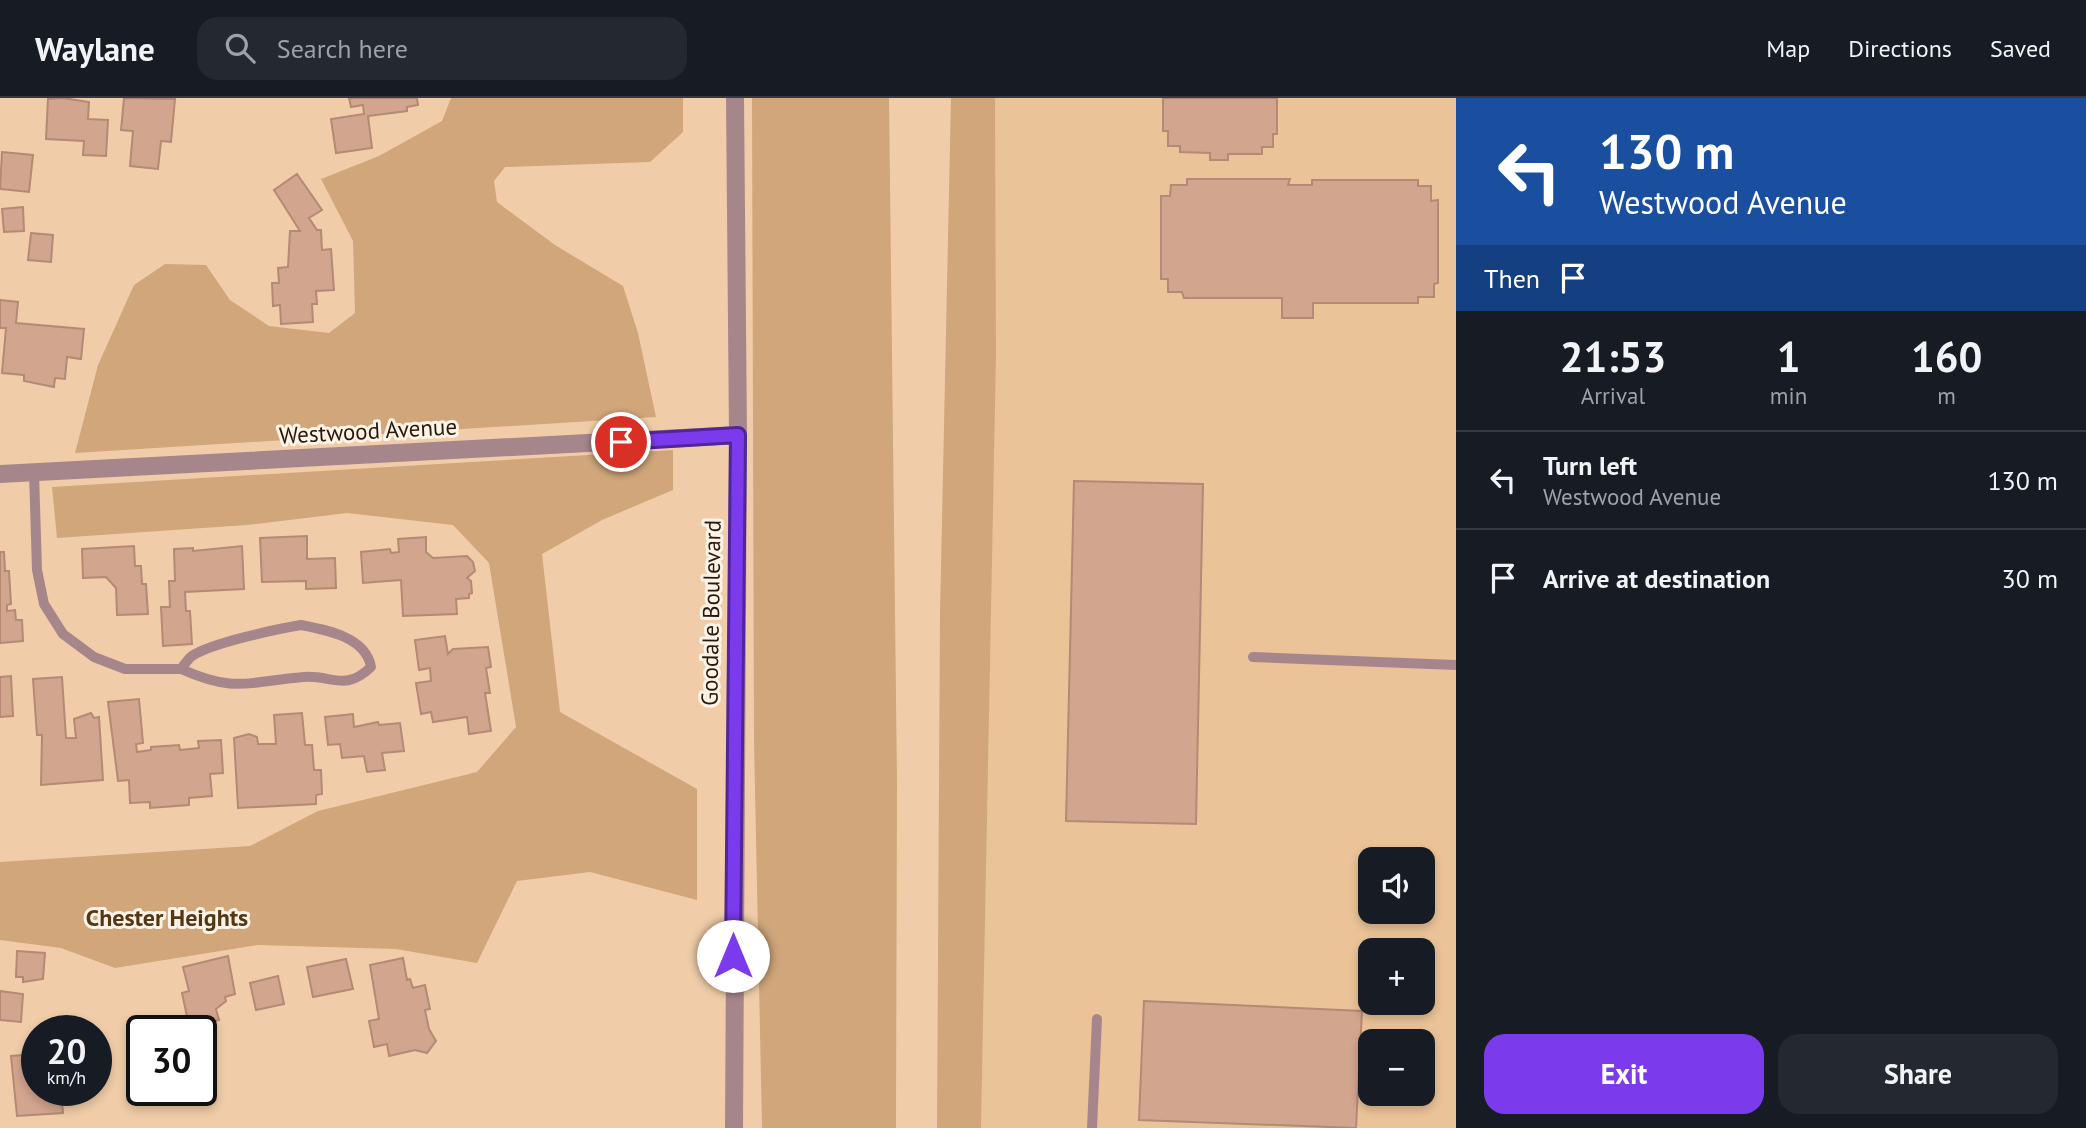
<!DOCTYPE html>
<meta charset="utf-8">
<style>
:root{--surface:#171b24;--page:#242831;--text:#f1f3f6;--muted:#9ea1a6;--line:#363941;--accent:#7c3aed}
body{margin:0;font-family:"PT Sans",sans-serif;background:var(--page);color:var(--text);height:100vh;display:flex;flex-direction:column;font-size:26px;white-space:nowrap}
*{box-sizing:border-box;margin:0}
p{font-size:23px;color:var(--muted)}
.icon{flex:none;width:38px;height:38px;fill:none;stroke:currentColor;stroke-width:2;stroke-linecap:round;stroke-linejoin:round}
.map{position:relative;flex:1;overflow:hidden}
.sheet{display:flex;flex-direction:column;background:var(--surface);width:630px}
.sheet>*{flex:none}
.top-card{background:#1a4fa0;color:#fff;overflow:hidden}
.tools{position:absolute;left:1358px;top:749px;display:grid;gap:14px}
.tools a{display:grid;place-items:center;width:77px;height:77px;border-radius:14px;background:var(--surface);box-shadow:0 4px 10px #0003;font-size:35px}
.speed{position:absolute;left:21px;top:917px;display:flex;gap:14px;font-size:35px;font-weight:700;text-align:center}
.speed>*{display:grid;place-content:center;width:91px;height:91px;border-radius:50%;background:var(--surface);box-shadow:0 4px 10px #0003;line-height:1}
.speed small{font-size:18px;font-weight:400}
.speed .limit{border:4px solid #111;border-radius:10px;background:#fff;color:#111}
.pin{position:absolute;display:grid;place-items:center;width:60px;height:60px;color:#fff;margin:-30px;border:4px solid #fff;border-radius:50%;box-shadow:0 2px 7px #0007}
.me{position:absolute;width:77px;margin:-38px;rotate:0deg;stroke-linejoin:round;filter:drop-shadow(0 0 5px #0008)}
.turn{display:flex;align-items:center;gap:24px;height:147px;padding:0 28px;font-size:32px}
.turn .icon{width:91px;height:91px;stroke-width:2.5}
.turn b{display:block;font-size:49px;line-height:60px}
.then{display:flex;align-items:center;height:66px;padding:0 28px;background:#0003;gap:14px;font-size:26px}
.eta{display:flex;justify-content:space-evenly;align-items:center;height:119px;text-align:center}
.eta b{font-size:42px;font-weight:700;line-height:49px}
.cta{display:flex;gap:14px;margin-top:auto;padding:14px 28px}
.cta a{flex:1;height:80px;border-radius:21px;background:var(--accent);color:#fff;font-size:28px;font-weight:700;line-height:80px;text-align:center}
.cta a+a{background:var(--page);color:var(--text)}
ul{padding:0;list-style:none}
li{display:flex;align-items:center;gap:21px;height:98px;padding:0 28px;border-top:2px solid var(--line)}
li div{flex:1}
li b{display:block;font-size:26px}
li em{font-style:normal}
header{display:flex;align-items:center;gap:42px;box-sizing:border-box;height:98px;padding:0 35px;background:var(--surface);border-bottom:2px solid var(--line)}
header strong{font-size:33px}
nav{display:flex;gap:38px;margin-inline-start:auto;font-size:24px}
.search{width:490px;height:63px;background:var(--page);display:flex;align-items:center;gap:18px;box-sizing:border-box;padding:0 24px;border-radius:21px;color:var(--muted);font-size:26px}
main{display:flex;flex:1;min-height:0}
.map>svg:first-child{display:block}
.built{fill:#ebc398;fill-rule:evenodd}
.green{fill:#d0a67a}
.building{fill:#d2a58e;stroke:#b58973;stroke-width:2}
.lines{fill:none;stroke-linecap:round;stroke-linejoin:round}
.lane{stroke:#a7868b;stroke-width:10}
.street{stroke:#a7868b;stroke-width:18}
.route-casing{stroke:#51269a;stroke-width:18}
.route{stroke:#7c3aed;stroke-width:12}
.labels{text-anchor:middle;stroke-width:6;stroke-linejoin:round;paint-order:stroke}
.street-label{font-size:23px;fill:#281b0d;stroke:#fdf3e7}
.neighbourhood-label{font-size:24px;font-weight:bold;fill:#533715;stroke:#fdf3e7}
</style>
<header>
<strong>Waylane</strong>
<div class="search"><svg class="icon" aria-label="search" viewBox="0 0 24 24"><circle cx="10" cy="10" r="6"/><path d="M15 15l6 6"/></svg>Search here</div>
<nav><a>Map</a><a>Directions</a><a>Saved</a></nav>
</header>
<main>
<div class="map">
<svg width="1456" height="1030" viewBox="0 0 1456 1030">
<rect width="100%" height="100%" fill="#f0cda8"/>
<path class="built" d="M 995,0 L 1456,0 L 1456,1030 L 981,1030 L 996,258 ZM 1370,761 L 1423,761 L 1423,814 L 1370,814 ZM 1370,852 L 1423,852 L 1423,905 L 1370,905 ZM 1370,943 L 1423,943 L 1423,996 L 1370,996 Z"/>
<path class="green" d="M 451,0 L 683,0 L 683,34 L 650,64 L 505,69 L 494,83 L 497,104 L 555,147 L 623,188 L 638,235 L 656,319 L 75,355 L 98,267 L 134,187 L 165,166 L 206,167 L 230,202 L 269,228 L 329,235 L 355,215 L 353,143 L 321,81 L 379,58 L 442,23 Z
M 752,0 L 889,0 L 897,684 L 896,1030 L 762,1030 L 754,643 Z
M 951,0 L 995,0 L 996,258 L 981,1030 L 937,1030 L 940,516 Z
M 673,352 L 673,392 L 602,422 L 542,456 L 560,614 L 697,691 L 697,802 L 590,774 L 517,783 L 477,865 L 396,851 L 257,847 L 115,870 L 61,850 L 0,842 L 0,764 L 250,748 L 318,713 L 477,674 L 516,629 L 489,465 L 453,427 L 347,415 L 247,427 L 57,440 L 52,389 Z"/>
<path class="building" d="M 63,0 L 89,4 L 88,21 L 108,22 L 106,58 L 83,57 L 84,43 L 46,41 L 48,1 Z
M 124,0 L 175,1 L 171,44 L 161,43 L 158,71 L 130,68 L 133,33 L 121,32 Z
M 349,0 L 417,0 L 418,7 L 407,9 L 407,13 L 368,18 L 372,50 L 336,55 L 331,21 L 364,16 L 363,7 L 351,9 Z
M 1163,0 L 1277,0 L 1277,36 L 1273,36 L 1273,49 L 1262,49 L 1262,56 L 1228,56 L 1228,62 L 1210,62 L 1210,55 L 1180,54 L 1180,48 L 1168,48 L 1168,33 L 1163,33 Z
M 2,54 L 33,57 L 29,94 L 0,91 Z
M 297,76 L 322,112 L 309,120 L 317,132 L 321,132 L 322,152 L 331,151 L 334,192 L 316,193 L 317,206 L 312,206 L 313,224 L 281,226 L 280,207 L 273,208 L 272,185 L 279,185 L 278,170 L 288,169 L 290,133 L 300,133 L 274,92 Z
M 1187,81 L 1290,81 L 1288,87 L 1312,87 L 1312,82 L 1418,82 L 1418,88 L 1431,88 L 1431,103 L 1438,102 L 1438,185 L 1434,186 L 1434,199 L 1418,199 L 1418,205 L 1313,205 L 1313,220 L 1282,220 L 1282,200 L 1184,200 L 1182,194 L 1168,194 L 1168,181 L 1161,181 L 1161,98 L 1170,98 L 1171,87 L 1187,87 Z
M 23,109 L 24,133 L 4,134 L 2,111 Z
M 31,135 L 53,137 L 51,164 L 28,162 Z
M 0,202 L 18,204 L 16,225 L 84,231 L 81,261 L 67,259 L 65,281 L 55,280 L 54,289 L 24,283 L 24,277 L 2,275 L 6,230 L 0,230 Z
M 1074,383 L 1203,386 L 1196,726 L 1066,723 Z
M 307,438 L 307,461 L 335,460 L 336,490 L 306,491 L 306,483 L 262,484 L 260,440 Z
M 426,439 L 426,454 L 433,460 L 467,458 L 473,464 L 475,473 L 467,480 L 471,483 L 472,495 L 469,496 L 469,500 L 456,501 L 457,516 L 403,518 L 401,482 L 363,485 L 361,454 L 390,451 L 391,455 L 399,454 L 398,441 Z
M 134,448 L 135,468 L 141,468 L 142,486 L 146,486 L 148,516 L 117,517 L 116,490 L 106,479 L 83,480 L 82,451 Z
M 242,448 L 244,491 L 185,494 L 186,513 L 190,513 L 192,546 L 163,548 L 161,509 L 170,509 L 169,483 L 175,483 L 174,451 L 193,450 L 193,453 Z
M 0,454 L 4,454 L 5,473 L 9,473 L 11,506 L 7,507 L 7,513 L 15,512 L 16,522 L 22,522 L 23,543 L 0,545 Z
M 445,538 L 448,556 L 453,551 L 488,549 L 491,569 L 486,570 L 490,595 L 485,595 L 491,633 L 469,636 L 467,619 L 433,624 L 431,614 L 421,616 L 416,585 L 431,583 L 430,570 L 419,572 L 415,542 Z
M 11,578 L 13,618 L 0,619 L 0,579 Z
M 62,579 L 66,640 L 76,640 L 74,621 L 91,615 L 94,620 L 99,619 L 103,682 L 41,687 L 42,637 L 37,637 L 33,581 Z
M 139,601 L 143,645 L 136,646 L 137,654 L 151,652 L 151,649 L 179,647 L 180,652 L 199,650 L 198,643 L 221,642 L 223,675 L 210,676 L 212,698 L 189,700 L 189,707 L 150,710 L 150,704 L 130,705 L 129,682 L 118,683 L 108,604 Z
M 302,615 L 305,647 L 312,647 L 314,672 L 321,672 L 322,696 L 316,697 L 316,706 L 238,710 L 234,640 L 249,636 L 257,639 L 258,646 L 276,646 L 274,617 Z
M 353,616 L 354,629 L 378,624 L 379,627 L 400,625 L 404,653 L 382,655 L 385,672 L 367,674 L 364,658 L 342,660 L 340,646 L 328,647 L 325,619 Z
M 17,853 L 45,855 L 43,881 L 23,884 L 23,879 L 16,879 Z
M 228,858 L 235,896 L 225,899 L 226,903 L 216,911 L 219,922 L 189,928 L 182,895 L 189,893 L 183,869 Z
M 403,860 L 407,882 L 410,881 L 413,890 L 425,887 L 430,911 L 425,912 L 429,931 L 436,943 L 427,955 L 415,952 L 389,958 L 387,946 L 374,949 L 369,923 L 379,921 L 370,867 Z
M 346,861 L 353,891 L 313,899 L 307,869 Z
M 278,878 L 284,906 L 256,912 L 250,885 Z
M 0,893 L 23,896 L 21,924 L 0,922 Z
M 1144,903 L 1362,913 L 1356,1030 L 1139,1022 Z
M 37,956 L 37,992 L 61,992 L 63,1015 L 17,1018 L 11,958 Z"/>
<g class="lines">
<path class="lane" d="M 34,374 L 37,472 L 44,506 L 63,536 L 94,559 L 125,571 L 181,571
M 301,527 C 327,532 366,539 371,569 C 345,594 333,577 304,579 C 249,583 237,596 181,571 C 184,567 188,561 192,558 C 211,545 277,531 301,527 Z
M 1253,559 L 1456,567
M 1092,1030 L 1097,921"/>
<path class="street" d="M 0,376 L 738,337
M 734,1030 L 738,337 L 735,0"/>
</g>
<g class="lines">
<defs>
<path id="route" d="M 621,344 L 738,337 L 733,858"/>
</defs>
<use href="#route" class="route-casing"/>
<use href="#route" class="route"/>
</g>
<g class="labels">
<g class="street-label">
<text transform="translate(368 333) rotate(-3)" y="8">Westwood Avenue</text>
<text transform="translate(711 515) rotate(-89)" y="8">Goodale Boulevard</text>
</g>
<g class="neighbourhood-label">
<text x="167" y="828">Chester Heights</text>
</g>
</g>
</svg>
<div class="tools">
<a><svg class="icon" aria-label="sound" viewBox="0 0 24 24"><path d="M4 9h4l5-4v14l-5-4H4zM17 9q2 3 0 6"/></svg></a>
<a>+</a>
<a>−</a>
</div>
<div class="speed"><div>20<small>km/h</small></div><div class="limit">30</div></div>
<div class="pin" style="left:621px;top:344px;background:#d93025"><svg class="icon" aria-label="arrive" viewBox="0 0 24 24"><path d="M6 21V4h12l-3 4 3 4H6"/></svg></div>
<svg class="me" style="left:733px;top:858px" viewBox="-20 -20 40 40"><circle r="19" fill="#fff"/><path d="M0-13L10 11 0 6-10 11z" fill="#7c3aed"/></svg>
</div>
<section class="sheet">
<div class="top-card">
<div class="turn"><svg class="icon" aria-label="left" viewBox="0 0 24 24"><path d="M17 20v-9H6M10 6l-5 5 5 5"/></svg><div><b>130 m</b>Westwood Avenue</div></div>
<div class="then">Then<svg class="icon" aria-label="arrive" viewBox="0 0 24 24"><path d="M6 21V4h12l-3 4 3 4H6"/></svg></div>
</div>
<div class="eta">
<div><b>21:53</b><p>Arrival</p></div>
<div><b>1</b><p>min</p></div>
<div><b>160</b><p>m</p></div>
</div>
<ul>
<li><svg class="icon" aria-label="left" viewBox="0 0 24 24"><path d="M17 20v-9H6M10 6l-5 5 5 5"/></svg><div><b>Turn left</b><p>Westwood Avenue</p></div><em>130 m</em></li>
<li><svg class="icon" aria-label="arrive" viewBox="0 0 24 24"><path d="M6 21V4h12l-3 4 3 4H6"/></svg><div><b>Arrive at destination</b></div><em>30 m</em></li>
</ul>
<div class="cta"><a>Exit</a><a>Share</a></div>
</section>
</main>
